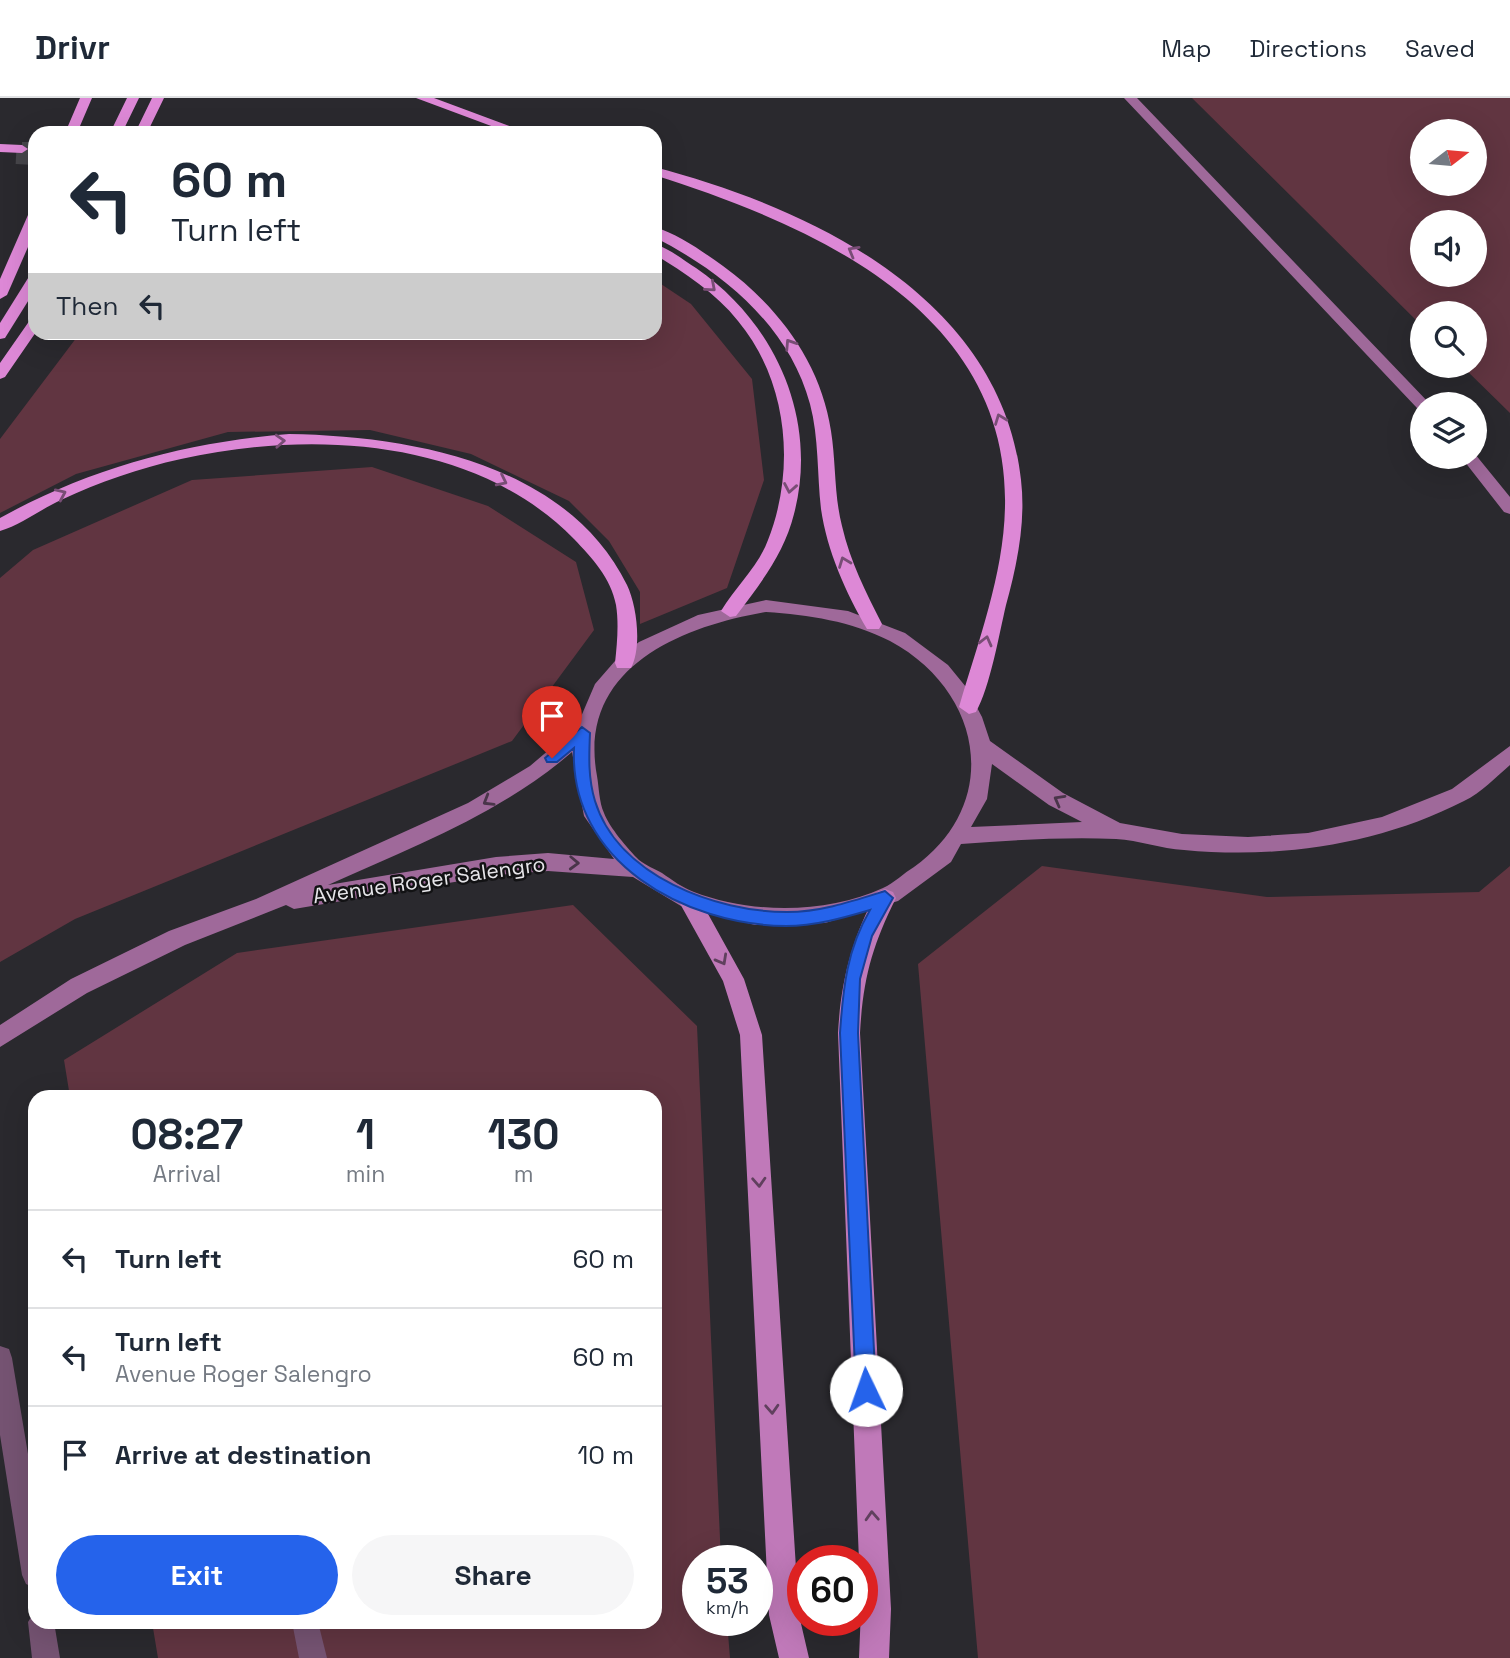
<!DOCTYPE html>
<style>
:root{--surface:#fff;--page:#f6f6f7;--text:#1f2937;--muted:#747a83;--line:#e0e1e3;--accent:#2563eb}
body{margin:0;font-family:"Space Grotesk",sans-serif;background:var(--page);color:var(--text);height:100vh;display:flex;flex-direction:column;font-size:26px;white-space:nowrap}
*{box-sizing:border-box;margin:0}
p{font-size:23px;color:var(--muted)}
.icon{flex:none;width:38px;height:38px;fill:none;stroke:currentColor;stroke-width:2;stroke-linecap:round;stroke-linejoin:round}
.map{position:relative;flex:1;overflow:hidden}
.drawer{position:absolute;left:28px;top:992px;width:634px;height:539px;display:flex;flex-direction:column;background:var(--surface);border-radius:21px;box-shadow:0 7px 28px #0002}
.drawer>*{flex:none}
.top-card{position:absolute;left:28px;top:28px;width:634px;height:214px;border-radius:21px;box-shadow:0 7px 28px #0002;background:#fff;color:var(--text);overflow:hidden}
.needle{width:46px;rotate:74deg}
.buttons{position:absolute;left:1410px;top:21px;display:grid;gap:14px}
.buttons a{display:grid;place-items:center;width:77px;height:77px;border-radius:50%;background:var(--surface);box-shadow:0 7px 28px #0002;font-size:35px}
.speed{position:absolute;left:682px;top:1447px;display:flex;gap:14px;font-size:35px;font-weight:700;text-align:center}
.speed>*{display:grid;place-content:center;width:91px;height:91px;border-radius:50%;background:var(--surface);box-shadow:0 7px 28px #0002;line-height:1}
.speed small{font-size:18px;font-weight:400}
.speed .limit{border:10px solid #d22;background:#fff;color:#111}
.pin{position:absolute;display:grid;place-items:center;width:60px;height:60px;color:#fff;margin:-72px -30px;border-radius:50% 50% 50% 0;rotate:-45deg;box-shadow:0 0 7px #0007}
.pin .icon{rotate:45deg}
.me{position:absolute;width:77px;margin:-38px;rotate:357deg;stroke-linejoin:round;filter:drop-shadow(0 0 5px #0008)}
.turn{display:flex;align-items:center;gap:24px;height:147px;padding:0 28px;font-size:32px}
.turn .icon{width:91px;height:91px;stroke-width:2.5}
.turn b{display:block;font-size:49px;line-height:60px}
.then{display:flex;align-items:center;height:66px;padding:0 28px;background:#0003;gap:14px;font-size:26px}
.eta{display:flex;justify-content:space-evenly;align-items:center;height:119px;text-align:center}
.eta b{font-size:42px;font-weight:700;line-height:49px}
.primary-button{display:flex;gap:14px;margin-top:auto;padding:14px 28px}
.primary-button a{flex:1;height:80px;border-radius:42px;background:var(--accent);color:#fff;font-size:28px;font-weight:700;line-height:80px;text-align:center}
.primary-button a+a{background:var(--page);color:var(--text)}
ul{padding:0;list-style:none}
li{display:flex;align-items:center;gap:21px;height:98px;padding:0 28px;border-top:2px solid var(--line)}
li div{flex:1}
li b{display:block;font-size:26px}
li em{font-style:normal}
header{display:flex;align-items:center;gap:42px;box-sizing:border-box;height:98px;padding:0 35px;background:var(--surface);border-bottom:2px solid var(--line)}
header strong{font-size:33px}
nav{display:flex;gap:38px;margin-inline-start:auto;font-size:24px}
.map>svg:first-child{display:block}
.green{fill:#613541;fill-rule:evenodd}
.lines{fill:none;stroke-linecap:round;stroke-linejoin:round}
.primary-tunnel{stroke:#46454a;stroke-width:14;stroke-dasharray:14 7;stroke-linecap:butt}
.highway-tunnel{stroke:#46454a;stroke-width:14;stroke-dasharray:14 7;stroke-linecap:butt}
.lane{fill:#755372;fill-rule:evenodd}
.secondary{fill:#9f699a;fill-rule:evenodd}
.primary{fill:#c079b9;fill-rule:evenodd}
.highway{fill:#dd88d6;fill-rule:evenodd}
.oneway{stroke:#784d75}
.oneway2{stroke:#4a354a}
.oneway3{stroke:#60405e}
.route{fill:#2563eb;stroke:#184099;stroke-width:2}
.labels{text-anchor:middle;stroke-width:5;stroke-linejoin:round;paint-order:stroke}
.street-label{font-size:21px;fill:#e7e6ea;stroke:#121214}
</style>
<header>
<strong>Drivr</strong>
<nav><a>Map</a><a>Directions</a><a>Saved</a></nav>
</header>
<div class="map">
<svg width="1510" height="1560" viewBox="0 0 1510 1560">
<rect width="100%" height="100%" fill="#2a292e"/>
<path class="green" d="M 1192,0 L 1510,0 L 1510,315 L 1462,268 L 1475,268 L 1475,215 L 1423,215 L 1423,229 ZM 1423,33 L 1475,33 L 1475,86 L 1423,86 ZM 1423,124 L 1475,124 L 1475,177 L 1423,177 Z
M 655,182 L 691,206 L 752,281 L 764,382 L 727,490 L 640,526 L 640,494 L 609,443 L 569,403 L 471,356 L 370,332 L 228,334 L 76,376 L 0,415 L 0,341 L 80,235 L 654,234 Z
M 372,369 L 488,408 L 576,464 L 594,532 L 512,643 L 75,821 L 0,864 L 0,480 L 33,452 L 192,382 Z
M 1042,768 L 1267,799 L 1479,794 L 1510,768 L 1510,1560 L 978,1560 L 918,866 Z
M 573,807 L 697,928 L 721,1463 L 698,1463 L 698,1522 L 727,1523 L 730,1560 L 158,1560 L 152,1524 L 654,1524 L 654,999 L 70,999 L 64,962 L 237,855 Z"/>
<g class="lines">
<path class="primary-tunnel" d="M 16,59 L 35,60"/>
<path class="highway-tunnel" d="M 22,51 L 35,51"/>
<path class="lane" d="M 0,1248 L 9,1251 L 12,1260 L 35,1398 L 35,1490 L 26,1486 L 22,1477 L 0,1337 Z
M 35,1513 L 35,1524 L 54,1524 L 60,1560 L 32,1560 L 28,1524 Z
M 292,1524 L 318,1524 L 327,1560 L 299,1560 Z"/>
<path class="secondary" d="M 1124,0 L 1137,0 L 1430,306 L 1423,306 L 1423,312 L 1417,310 Z
M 1475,356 L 1510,399 L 1510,416 L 1504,414 L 1461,359 L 1475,359 Z
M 766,502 L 848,513 L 905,535 L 948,567 L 966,589 L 982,619 L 990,643 L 1063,695 L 1120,725 L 1182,736 L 1248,739 L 1308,735 L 1382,719 L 1452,691 L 1510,648 L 1510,667 C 1496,679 1481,695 1464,703 C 1378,747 1279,761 1184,752 C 1161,751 1139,742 1116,741 C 1064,739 1013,742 961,746 L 951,764 L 898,803 L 825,825 L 755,827 L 681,808 L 633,779 L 548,773 L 496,777 L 294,811 L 286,807 L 185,847 L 87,895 L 0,949 L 0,927 L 71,881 L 169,833 L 256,801 L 468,705 L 530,668 L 577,628 L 595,586 L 615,563 L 639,544 L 698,517 ZM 766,514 C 809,517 851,523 890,543 C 983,593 1003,705 914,769 C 904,775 894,785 883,790 C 827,816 751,816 694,794 C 683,790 672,782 662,775 C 655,771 645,767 639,762 C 628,751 609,729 604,715 C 599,704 599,689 597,678 C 577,571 679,529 766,514 ZM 572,654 L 584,718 L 614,761 L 548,755 L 496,759 L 328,787 C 413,749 502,715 572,654 ZM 992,666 L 1049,707 L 1082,724 L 971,729 L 987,701 Z"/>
<path class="primary" d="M 885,791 L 893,794 L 896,800 C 872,848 863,881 860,935 L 891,1511 L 889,1560 L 859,1560 L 863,1463 L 859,1463 L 838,935 C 841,882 852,840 877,794 Z
M 689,793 L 697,796 L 744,881 L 762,937 L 799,1517 L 809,1560 L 779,1560 L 769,1517 L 740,937 L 723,883 L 678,802 L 681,796 Z"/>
<path class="highway" d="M 80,0 L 92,0 L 77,35 L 65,35 Z
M 127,0 L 139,0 L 122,35 L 110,35 Z
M 152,0 L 164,0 L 147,35 L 135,35 Z
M 416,0 L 434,0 L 528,35 L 510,35 Z
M 0,46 L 22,47 L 28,51 L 22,55 L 0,54 Z
M 654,69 C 812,110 1001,200 1021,382 C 1026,424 1017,467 1006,507 C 999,537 990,589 976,614 L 969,616 L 959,609 C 978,544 1004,476 1005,408 C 1009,212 812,127 654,77 Z
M 35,113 L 35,133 L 7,197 L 0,201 L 0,181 L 28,117 Z
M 654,129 C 679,136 703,154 723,168 C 778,208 821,265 831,333 C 836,364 834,397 842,428 C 850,463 866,495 882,526 L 879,531 L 867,531 C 846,495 827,453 821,411 C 817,376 819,340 810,306 C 789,228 723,174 654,139 Z
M 654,146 C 669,150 683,162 696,170 C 775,224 819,321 794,416 C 784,456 760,486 736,518 L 730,519 L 721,513 C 736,488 758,469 768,442 C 796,371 788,283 738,223 C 716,195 685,175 654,156 Z
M 35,176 L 35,192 L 5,240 L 0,241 L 0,225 L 30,177 Z
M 35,221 L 36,234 L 5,279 L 0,281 L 0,265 L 30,222 Z
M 289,336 C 410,338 567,365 627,487 C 637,508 642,549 631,570 L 617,570 L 615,565 C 617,546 619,526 616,507 C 611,480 592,460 574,441 C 475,340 312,332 181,361 C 140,370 99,384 61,402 C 41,411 21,427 0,433 L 0,420 C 90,370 187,344 289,336 Z"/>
</g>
<defs><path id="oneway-chevron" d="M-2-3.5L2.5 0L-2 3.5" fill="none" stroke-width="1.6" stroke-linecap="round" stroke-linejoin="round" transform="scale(1.75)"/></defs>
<g class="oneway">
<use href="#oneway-chevron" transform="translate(853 153) rotate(-150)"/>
<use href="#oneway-chevron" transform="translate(711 189) rotate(41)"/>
<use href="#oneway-chevron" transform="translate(790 246) rotate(-123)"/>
<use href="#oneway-chevron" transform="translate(1000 321) rotate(-111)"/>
<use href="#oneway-chevron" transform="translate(280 343) rotate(-3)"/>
<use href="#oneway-chevron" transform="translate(502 383) rotate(26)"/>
<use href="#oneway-chevron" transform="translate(790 390) rotate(100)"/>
<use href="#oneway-chevron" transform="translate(61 396) rotate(-24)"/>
<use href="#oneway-chevron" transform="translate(844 464) rotate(-111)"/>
<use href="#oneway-chevron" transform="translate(986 543) rotate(-76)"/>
</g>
<g class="oneway2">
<use href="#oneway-chevron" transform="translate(1059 702) rotate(-151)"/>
<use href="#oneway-chevron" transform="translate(488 703) rotate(149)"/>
<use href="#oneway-chevron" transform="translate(574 765) rotate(2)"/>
</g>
<g class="oneway3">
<use href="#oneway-chevron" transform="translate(722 862) rotate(61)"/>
<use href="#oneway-chevron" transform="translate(759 1084) rotate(87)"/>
<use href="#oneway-chevron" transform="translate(772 1311) rotate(87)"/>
<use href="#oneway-chevron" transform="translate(872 1418) rotate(-93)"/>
</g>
<path class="route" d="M 582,629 L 590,635 C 589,658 588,680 595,703 C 618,778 716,814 787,814 C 821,814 853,803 885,793 L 893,800 L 872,838 L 860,881 L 858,935 L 876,1292 L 873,1299 L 866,1302 L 859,1299 L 856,1292 L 840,935 C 843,890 847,851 870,812 C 843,820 815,828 786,828 C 685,827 569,764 574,650 L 557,664 L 547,664 L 545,660 Z"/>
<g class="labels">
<g class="street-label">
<text transform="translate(429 782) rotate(-8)" y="7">Avenue Roger Salengro</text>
</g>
</g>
</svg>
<div class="buttons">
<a><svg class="needle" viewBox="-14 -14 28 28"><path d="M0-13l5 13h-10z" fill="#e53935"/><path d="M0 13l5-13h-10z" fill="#747a83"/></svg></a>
<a><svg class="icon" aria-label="sound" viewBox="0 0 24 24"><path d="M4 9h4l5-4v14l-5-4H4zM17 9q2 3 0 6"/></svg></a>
<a><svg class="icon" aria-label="search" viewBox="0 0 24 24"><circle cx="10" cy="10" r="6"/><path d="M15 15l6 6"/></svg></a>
<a><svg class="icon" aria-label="layers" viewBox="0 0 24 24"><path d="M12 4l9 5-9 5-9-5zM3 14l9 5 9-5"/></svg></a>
</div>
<div class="speed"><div>53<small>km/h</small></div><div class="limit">60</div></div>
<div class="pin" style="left:552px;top:660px;background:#d93025"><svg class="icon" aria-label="arrive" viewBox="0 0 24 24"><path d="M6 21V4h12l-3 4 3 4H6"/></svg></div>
<svg class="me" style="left:866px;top:1292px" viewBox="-20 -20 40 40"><circle r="19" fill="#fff"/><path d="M0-13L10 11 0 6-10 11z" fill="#2563eb"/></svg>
<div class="top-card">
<div class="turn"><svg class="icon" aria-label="left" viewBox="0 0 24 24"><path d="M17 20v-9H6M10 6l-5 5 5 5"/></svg><div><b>60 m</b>Turn left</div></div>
<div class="then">Then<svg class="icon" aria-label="left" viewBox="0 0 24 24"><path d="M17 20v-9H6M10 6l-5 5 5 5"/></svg></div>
</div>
<section class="drawer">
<div class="eta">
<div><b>08:27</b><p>Arrival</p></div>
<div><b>1</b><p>min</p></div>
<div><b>130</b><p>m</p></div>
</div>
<ul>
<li><svg class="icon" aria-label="left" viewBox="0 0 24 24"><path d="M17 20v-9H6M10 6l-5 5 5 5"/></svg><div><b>Turn left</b></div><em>60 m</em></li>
<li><svg class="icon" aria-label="left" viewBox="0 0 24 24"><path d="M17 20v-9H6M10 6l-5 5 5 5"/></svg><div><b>Turn left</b><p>Avenue Roger Salengro</p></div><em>60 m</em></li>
<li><svg class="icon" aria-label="arrive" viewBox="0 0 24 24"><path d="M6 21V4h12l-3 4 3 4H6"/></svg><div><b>Arrive at destination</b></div><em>10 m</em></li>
</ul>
<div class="primary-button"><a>Exit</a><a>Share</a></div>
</section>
</div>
